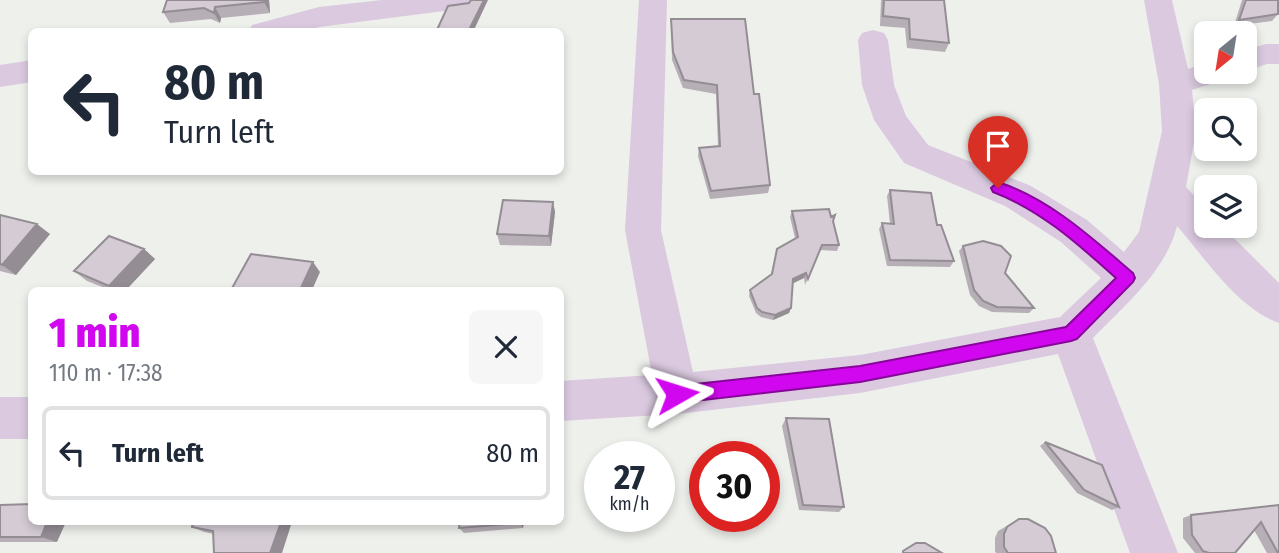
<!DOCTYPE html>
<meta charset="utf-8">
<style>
:root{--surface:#fff;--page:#f6f6f7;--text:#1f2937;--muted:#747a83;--line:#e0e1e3;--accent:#d107ef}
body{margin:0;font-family:"Fira Sans Condensed",sans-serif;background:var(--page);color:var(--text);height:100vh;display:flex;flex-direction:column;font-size:26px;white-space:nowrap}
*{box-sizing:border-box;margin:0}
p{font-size:23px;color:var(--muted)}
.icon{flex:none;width:38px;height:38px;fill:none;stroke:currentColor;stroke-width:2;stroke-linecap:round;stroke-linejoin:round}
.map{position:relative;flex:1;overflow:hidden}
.sheet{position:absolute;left:28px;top:287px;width:536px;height:238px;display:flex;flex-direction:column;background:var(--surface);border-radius:10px;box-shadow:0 4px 10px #0003}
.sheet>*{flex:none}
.guide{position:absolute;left:28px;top:28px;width:536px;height:147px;border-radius:10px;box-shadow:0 4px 10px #0003;background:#fff;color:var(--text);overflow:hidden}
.needle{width:46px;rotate:210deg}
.controls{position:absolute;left:1194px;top:21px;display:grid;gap:14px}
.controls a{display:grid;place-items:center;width:63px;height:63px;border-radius:10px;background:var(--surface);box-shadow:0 4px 10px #0003;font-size:35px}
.speed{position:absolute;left:584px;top:441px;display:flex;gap:14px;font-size:35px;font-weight:700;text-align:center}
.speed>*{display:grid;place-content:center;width:91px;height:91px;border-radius:50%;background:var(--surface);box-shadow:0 4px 10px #0003;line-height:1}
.speed small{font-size:18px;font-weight:400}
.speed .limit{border:10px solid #d22;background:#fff;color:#111}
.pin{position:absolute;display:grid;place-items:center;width:60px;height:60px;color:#fff;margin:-72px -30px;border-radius:50% 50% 50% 0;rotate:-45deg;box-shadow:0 0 7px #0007}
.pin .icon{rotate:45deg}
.me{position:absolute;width:77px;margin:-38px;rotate:84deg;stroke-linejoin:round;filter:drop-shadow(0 0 5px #0008)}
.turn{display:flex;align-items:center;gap:24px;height:147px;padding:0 21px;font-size:32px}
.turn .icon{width:91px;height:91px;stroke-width:2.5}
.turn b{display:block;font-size:49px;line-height:60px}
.round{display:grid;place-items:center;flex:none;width:74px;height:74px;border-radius:10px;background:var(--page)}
.headline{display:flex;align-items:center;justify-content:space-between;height:119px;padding:0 21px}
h1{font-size:42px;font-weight:800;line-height:52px;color:var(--accent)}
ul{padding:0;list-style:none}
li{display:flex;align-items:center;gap:21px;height:94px;margin:0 14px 10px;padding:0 7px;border:4px solid var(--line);border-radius:10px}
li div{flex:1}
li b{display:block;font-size:26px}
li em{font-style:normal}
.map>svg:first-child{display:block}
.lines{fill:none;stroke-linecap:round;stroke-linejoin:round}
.minor{fill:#dac9df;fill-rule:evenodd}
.wall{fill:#b6afb6}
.shaded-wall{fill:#948e94}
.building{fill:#d4cbd4;stroke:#948e94;stroke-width:2}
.route{fill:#d107ef;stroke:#88059b;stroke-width:2}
</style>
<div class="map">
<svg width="1279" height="553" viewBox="0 0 1279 553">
<rect width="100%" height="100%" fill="#eef0ec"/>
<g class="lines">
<path class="minor" d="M 382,0 L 474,0 L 470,7 L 460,9 L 319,27 L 301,32 L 248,32 L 252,25 L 319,7 Z
M 639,0 L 667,0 L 661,230 L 693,372 L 860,355 L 1060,317 L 1101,278 L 1061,242 L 1005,206 L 904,163 L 874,120 L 862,85 L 858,40 L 862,33 L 873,30 L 884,33 L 888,40 L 894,85 L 906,116 L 928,145 L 1031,186 L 1087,220 L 1124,252 L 1139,232 L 1162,131 L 1159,84 L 1144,0 L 1172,0 L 1188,69 L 1206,63 L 1206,72 L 1228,72 L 1223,80 L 1192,90 L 1196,131 L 1186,187 L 1206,208 L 1206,226 L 1222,226 L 1279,283 L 1279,323 C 1237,308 1206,259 1177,226 C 1166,271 1124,306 1093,338 L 1178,553 L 1130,553 L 1058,354 L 860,393 L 677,414 L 560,421 L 560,381 L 652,375 L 625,230 Z
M 1266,44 L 1279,44 L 1279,64 L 1267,64 L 1244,72 L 1244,50 Z
M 32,60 L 32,82 L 0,87 L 0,65 Z
M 0,397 L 32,397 L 32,439 L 0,439 Z"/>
</g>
<path class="wall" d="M 269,0 L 270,13 L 221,18 L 220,23 L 211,19 L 170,23 L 163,12 Z
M 881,0 L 944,0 L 949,43 L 945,52 L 907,48 L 905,28 L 880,26 Z
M 1242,0 L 1278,0 L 1278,14 L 1272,21 L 1234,26 Z
M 671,19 L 754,94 L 770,185 L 768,193 L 710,199 L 698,156 L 699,148 L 718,146 L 716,94 L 683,88 L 672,60 Z
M 890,190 L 937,225 L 954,261 L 950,267 L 887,266 L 879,229 L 882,223 L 890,224 L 887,196 Z
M 553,202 L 555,212 L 551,246 L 500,245 L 497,234 Z
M 792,211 L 833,221 L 839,245 L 837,251 L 820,250 L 805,285 L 804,278 L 792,284 L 791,308 L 789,313 L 773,320 L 761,317 L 756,313 L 749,296 L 750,290 L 771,274 L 777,249 L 795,238 L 790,217 Z
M 0,215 L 50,234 L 16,275 L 0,271 Z
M 963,246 L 1005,273 L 1034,308 L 1029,313 L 992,312 L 979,306 L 970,295 L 959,251 Z
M 144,249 L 155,259 L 126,290 L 110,290 L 87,281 L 74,271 Z
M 786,418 L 844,507 L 839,512 L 799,510 L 782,426 Z
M 1045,442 L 1119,507 L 1112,510 L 1077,493 L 1040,446 Z
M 0,505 L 57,542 L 0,542 Z
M 1279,505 L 1279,553 L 1267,553 L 1254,530 L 1235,553 L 1195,553 L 1183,538 L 1183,518 L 1191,515 Z
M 1019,519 L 1056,553 L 996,553 L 995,551 L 995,538 L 998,531 Z
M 292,522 L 214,534 L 204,532 L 192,527 Z
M 524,522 L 523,528 L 464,533 L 459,528 Z"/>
<path class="shaded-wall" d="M 264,0 L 269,0 L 270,13 L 264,2 Z
M 484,0 L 488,0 L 473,32 L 468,32 Z
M 215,7 L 221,18 L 220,23 L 214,13 Z
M 553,202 L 555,212 L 551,246 L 549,236 Z
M 37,224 L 50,234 L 16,275 L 2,265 Z
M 144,249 L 155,259 L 126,290 L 115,290 L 109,286 Z
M 313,262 L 320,272 L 312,290 L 300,290 Z
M 806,273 L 804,278 L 791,284 L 793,279 Z
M 791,308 L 789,313 L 773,320 L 775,315 Z
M 47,522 L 66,522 L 57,542 L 41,537 Z
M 281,522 L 292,522 L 282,553 L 270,553 Z
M 520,522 L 524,522 L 523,528 L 520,523 Z"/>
<path class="building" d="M 167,0 L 264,0 L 264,2 L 215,7 L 214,13 L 204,8 L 163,12 Z
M 471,0 L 484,0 L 468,32 L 436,32 L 448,6 L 469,3 Z
M 884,0 L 944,0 L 949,43 L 910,39 L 909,19 L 883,16 Z
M 1246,0 L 1278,0 L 1278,14 L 1239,20 Z
M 671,19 L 745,19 L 754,94 L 759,94 L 770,185 L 711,191 L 699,148 L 720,146 L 717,85 L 684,80 L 673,52 Z
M 890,190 L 931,193 L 937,225 L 941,225 L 954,261 L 890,260 L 882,223 L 894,224 Z
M 503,200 L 553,202 L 549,236 L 497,234 Z
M 829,209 L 831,217 L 835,215 L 833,221 L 839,245 L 822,245 L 808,279 L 806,273 L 793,279 L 791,308 L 775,315 L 762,312 L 757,308 L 750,290 L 772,274 L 777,249 L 798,237 L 792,211 Z
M 0,215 L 37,224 L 2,265 L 0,264 Z
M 109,236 L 144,249 L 109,286 L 74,271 Z
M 983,241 L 1001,246 L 1011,256 L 1005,273 L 1034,308 L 997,307 L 983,301 L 974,290 L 963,246 Z
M 251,254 L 313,262 L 300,290 L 231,290 Z
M 786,418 L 829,419 L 844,507 L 803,505 Z
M 1045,442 L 1102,465 L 1119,507 L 1084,490 Z
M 32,504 L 32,522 L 47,522 L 41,537 L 0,537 L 0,505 Z
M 1279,505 L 1279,553 L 1278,553 L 1261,522 L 1235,553 L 1209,553 L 1203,551 L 1192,535 L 1191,515 Z
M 1019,519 L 1028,519 L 1045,528 L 1051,536 L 1056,553 L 1008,553 L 1004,547 L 1004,534 L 1007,527 Z
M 193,522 L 281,522 L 270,553 L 214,553 L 213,531 L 192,527 Z
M 460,522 L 520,522 L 520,523 L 459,528 Z
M 916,543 L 925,543 L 942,553 L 903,553 L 903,551 Z"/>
<path class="route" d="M 998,182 C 1050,199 1092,238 1133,273 L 1135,278 L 1133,282 L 1077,339 L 1071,341 L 860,382 L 677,403 L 671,400 L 668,394 L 671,388 L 677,386 L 860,366 L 1066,327 L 1116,278 C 1079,245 1041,210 993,192 L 991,188 Z"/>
</svg>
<div class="controls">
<a><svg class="needle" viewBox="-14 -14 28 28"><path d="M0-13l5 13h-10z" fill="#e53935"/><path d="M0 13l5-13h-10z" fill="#747a83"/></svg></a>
<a><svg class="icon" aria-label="search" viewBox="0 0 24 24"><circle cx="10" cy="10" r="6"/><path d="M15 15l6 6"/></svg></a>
<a><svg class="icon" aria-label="layers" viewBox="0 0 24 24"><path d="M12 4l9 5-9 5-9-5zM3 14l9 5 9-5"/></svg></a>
</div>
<div class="speed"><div>27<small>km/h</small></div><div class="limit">30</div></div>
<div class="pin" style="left:998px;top:188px;background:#d93025"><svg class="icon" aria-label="arrive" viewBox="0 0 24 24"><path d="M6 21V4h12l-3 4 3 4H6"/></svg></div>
<svg class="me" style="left:677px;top:394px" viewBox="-20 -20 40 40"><path d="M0-17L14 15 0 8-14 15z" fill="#d107ef" stroke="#fff" stroke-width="4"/></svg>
<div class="guide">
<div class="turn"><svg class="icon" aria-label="left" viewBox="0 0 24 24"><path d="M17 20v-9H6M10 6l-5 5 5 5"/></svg><div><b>80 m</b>Turn left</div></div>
</div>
<section class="sheet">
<div class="headline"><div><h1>1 min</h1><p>110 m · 17:38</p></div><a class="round"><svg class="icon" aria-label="close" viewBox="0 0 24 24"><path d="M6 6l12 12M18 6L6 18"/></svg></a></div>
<ul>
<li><svg class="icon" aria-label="left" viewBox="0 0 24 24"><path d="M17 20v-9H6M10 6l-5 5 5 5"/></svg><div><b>Turn left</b></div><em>80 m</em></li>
</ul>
</section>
</div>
